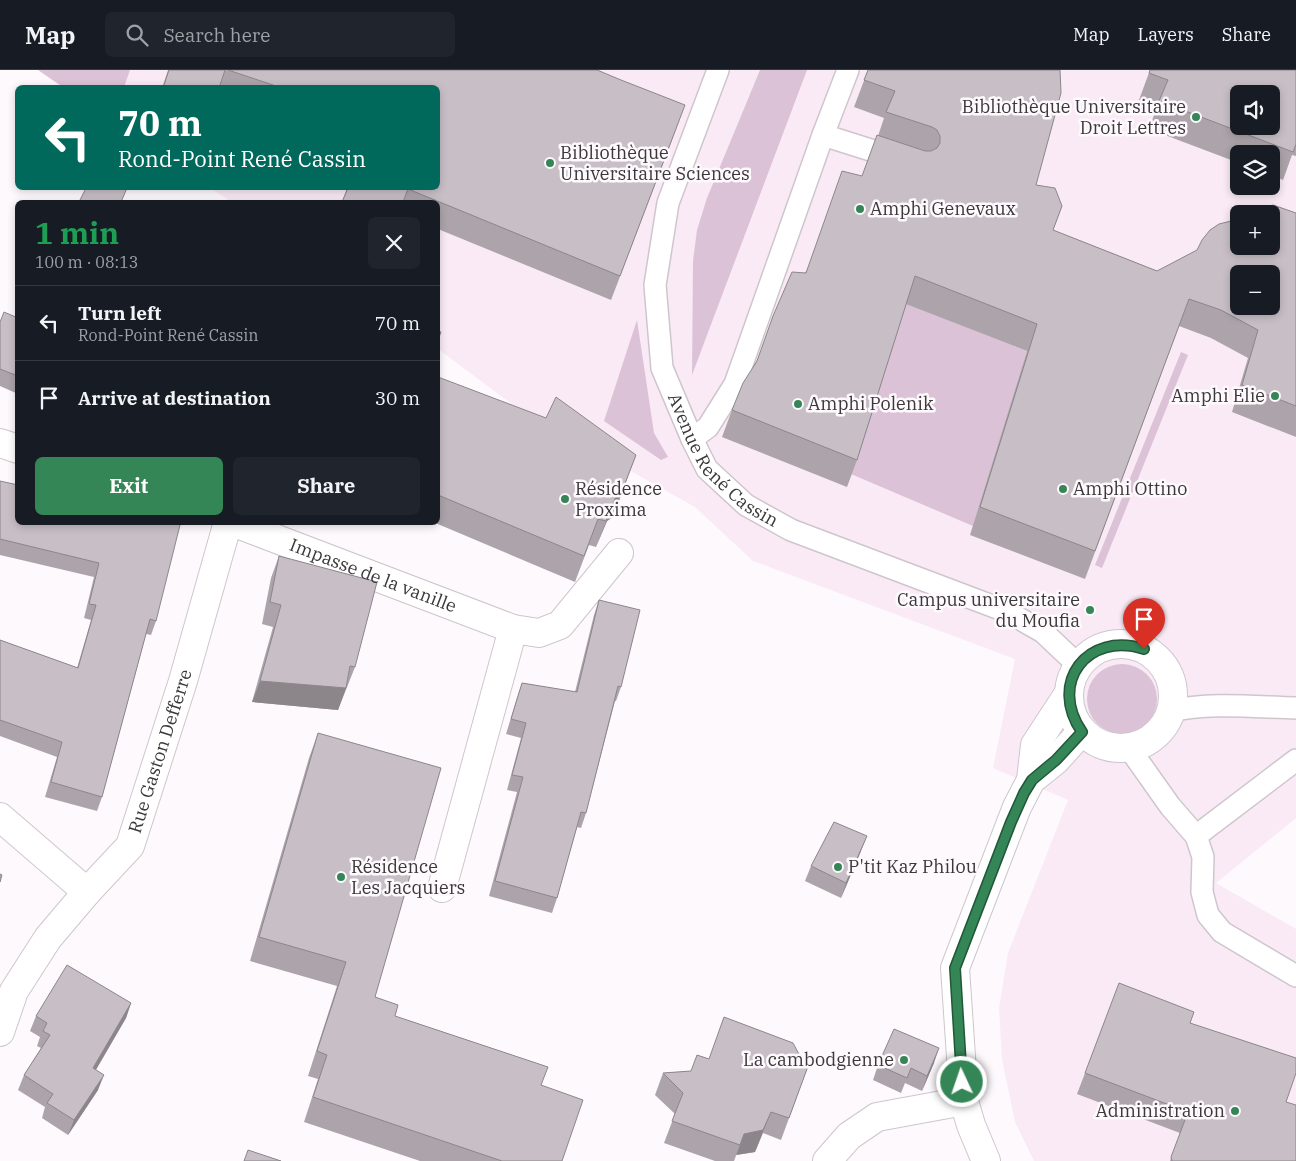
<!DOCTYPE html>
<meta charset="utf-8">
<style>
:root{--surface:#171b24;--page:#20242c;--text:#f1f3f6;--muted:#9ea1a6;--line:#363941;--accent:#358657}
body{margin:0;font-family:"IBM Plex Serif",serif;background:var(--page);color:var(--text);height:100vh;display:flex;flex-direction:column;font-size:19px;white-space:nowrap}
*{box-sizing:border-box;margin:0}
p{font-size:16px;color:var(--muted)}
.icon{flex:none;width:28px;height:28px;fill:none;stroke:currentColor;stroke-width:2;stroke-linecap:round;stroke-linejoin:round}
.map{position:relative;flex:1;overflow:hidden}
.details{position:absolute;left:15px;top:130px;width:425px;height:325px;display:flex;flex-direction:column;background:var(--surface);border-radius:8px;box-shadow:0 2px 8px #0003}
.details>*{flex:none}
.banner{position:absolute;left:15px;top:15px;width:425px;height:105px;border-radius:8px;box-shadow:0 2px 8px #0003;background:#00695c;color:#fff;overflow:hidden}
.controls{position:absolute;left:1230px;top:15px;display:grid;gap:10px}
.controls a{display:grid;place-items:center;width:50px;height:50px;border-radius:8px;background:var(--surface);box-shadow:0 2px 8px #0003;font-size:25px}
.pin{position:absolute;display:grid;place-items:center;width:42px;height:42px;color:#fff;margin:-51px -21px;border-radius:50% 50% 50% 0;rotate:-45deg;box-shadow:0 0 5px #0007}
.pin .icon{rotate:45deg}
.me{position:absolute;width:55px;margin:-28px;rotate:357deg;stroke-linejoin:round;filter:drop-shadow(0 0 4px #0008)}
.turn{display:flex;align-items:center;gap:18px;height:105px;padding:0 20px;font-size:22px}
.turn .icon{width:65px;height:65px;stroke-width:2.5}
.turn b{display:block;font-size:35px;line-height:42px}
.round{display:grid;place-items:center;flex:none;width:52px;height:52px;border-radius:8px;background:var(--page)}
.summary{display:flex;align-items:center;justify-content:space-between;height:85px;padding:0 20px}
h1{font-size:30px;font-weight:700;line-height:38px;color:#1e9e55}
.primary-button{display:flex;gap:10px;margin-top:auto;padding:10px 20px}
.primary-button a{flex:1;height:58px;border-radius:8px;background:var(--accent);color:#fff;font-size:20px;font-weight:700;line-height:58px;text-align:center}
.primary-button a+a{background:var(--page);color:var(--text)}
ul{padding:0;list-style:none}
li{display:flex;align-items:center;gap:15px;height:75px;padding:0 20px;border-top:1px solid var(--line)}
li div{flex:1}
li b{display:block;font-size:19px}
li em{font-style:normal}
header{display:flex;align-items:center;gap:30px;box-sizing:border-box;height:70px;padding:0 25px;background:var(--surface);border-bottom:1px solid var(--line)}
header strong{font-size:24px}
nav{display:flex;gap:28px;margin-inline-start:auto;font-size:18px}
.search{width:350px;height:45px;background:var(--page);display:flex;align-items:center;gap:12px;box-sizing:border-box;padding:0 18px;border-radius:8px;color:var(--muted);font-size:19px}
.map>svg:first-child{display:block}
.built{fill:#f9eaf6;fill-rule:evenodd}
.green{fill:#dbc2d6}
.lines{fill:none;stroke-linecap:round;stroke-linejoin:round}
.lane-casing{stroke:#cfc6cd;stroke-width:24}
.street-casing{stroke:#cfc6cd;stroke-width:30}
.lane{stroke:#fff;stroke-width:21}
.street{stroke:#fff;stroke-width:28}
.wall{fill:#aca4aa}
.shaded-wall{fill:#8c868b}
.building{fill:#c8bfc6;stroke:#8c868b;fill-rule:evenodd}
.route-casing{stroke:#225739;stroke-width:12}
.route{stroke:#358657;stroke-width:9}
.poi-dot{fill:#358657;stroke:#fef9fd;stroke-width:2}
.labels{text-anchor:middle;stroke-width:5;stroke-linejoin:round;paint-order:stroke}
.poi-label{font-size:18px;fill:#3b383a;stroke:#fef9fd;text-anchor:start}
.street-label{font-size:18px;fill:#3b383a;stroke:#fef9fd}
</style>
<header>
<strong>Map</strong>
<div class="search"><svg class="icon" aria-label="search" viewBox="0 0 24 24"><circle cx="10" cy="10" r="6"/><path d="M15 15l6 6"/></svg>Search here</div>
<nav><a>Map</a><a>Layers</a><a>Share</a></nav>
</header>
<div class="map">
<svg width="1296" height="1091" viewBox="0 0 1296 1091">
<rect width="100%" height="100%" fill="#fef9fd"/>
<path class="built" d="M 38,0 L 1296,0 L 1296,748 L 1216,813 L 1296,859 L 1296,1091 L 1034,1091 L 1015,1052 L 1002,989 L 999,938 L 1008,883 L 1068,730 L 993,698 L 1015,589 L 753,491 L 695,437 L 513,335 L 438,279 L 438,132 L 232,132 L 210,118 L 438,118 L 438,18 L 63,18 ZM 1239,24 L 1271,24 L 1271,56 L 1239,56 ZM 1239,84 L 1271,84 L 1271,116 L 1239,116 ZM 1239,144 L 1271,144 L 1271,176 L 1239,176 ZM 1239,204 L 1271,204 L 1271,236 L 1239,236 Z"/>
<path class="green" d="M 38,0 L 130,0 L 124,17 L 63,17 Z
M 760,0 L 807,0 L 692,305 L 693,191 L 697,160 L 707,128 Z
M 905,233 L 1027,281 L 973,456 L 851,404 Z
M 637,250 L 654,363 L 668,387 L 661,390 L 604,351 Z
M 1181,282 L 1188,285 L 1102,498 L 1095,495 Z
M1087 629a35 35 0 1 1 70 0a35 35 0 1 1-70 0Z"/>
<g class="lines">
<defs>
<g id="lane">
<path id="s1" d="M 718,0 L 668,133 L 655,215 L 662,298 L 692,369 L 707,399 L 746,435 L 791,460 L 1008,542 L 1043,562 L 1079,596"/>
<path d="M 823,65 L 899,89"/>
<path d="M 692,369 L 708,357 L 735,314 L 823,65 L 848,0"/>
<path d="M 1170,641 C 1211,632 1254,637 1296,638"/>
<path d="M 1129,678 L 1170,736 L 1196,766 L 1203,787 L 1202,822 L 1208,845 L 1222,862 L 1296,906"/>
<path d="M 1196,766 L 1296,690"/>
</g>
<g id="street">
<path d="M 0,373 L 18,379"/>
<path id="s2" d="M 232,452 L 513,559"/>
<circle cx="1121" cy="626" r="52"/>
<path d="M 1031,710 L 1056,690 L 1082,661"/>
<path d="M 0,747 L 87,822"/>
<path d="M 442,818 L 513,559 L 539,563 L 560,555 L 619,483"/>
<path id="s3" d="M 0,962 L 14,921 L 48,868 L 87,822 L 130,776 L 183,611 L 228,452"/>
<path d="M 827,1091 L 849,1066 L 877,1047 L 964,1031"/>
<path d="M 986,1091 L 971,1055 L 964,1031 L 955,898 L 1017,737 L 1031,710 L 1035,675 L 1069,623"/>
</g>
</defs>
<use href="#lane" class="lane-casing"/>
<use href="#street" class="street-casing"/>
<use href="#lane" class="lane"/>
<use href="#street" class="street"/>
</g>
<path class="wall" d="M 168,0 L 597,0 L 676,59 L 611,230 L 438,159 L 438,132 L 342,132 L 347,118 L 438,118 L 438,18 L 162,18 Z
M 868,0 L 1036,115 L 1062,136 L 1053,160 L 1157,201 L 1296,143 L 1296,367 L 1232,342 L 1248,288 L 1211,268 L 1179,256 L 1085,509 L 970,465 L 1027,281 L 906,234 L 857,390 L 847,417 L 722,367 L 732,340 L 756,292 L 805,203 L 862,106 L 878,66 L 884,48 L 854,37 Z
M 1150,0 L 1296,0 L 1296,86 L 1292,85 L 1283,110 L 1271,105 L 1271,84 L 1239,84 L 1239,93 L 1149,59 L 1157,37 L 1139,30 Z
M 18,248 L 18,324 L 0,316 L 0,252 Z
M 438,307 L 613,447 L 607,451 L 596,477 L 589,475 L 575,512 L 433,452 L 438,452 Z
M 0,411 L 18,452 L 170,452 L 156,551 L 151,565 L 146,564 L 102,727 L 97,741 L 45,727 L 57,687 L 0,666 L 0,570 L 77,598 L 91,550 L 84,548 L 94,507 L 0,485 Z
M 279,486 L 355,597 L 338,640 L 252,632 L 273,557 L 262,554 L 271,508 Z
M 599,530 L 621,617 L 616,631 L 615,631 L 586,743 L 581,758 L 577,757 L 557,828 L 552,843 L 489,826 L 517,722 L 507,720 L 521,668 L 506,664 L 517,628 L 522,613 L 575,622 L 594,545 Z
M 318,663 L 375,927 L 395,946 L 541,1015 L 562,1091 L 420,1091 L 304,1052 L 318,1009 L 308,1006 L 337,916 L 250,891 L 309,688 Z
M 861,781 L 841,828 L 805,811 L 811,796 Z
M 131,933 L 126,948 L 96,1000 L 98,1020 L 68,1065 L 42,1048 L 45,1037 L 18,1020 L 24,1005 L 41,978 L 37,976 L 40,967 L 30,961 L 36,946 Z
M 1190,953 L 1286,1032 L 1296,1091 L 1170,1091 L 1180,1063 L 1077,1024 L 1085,1003 Z
M 934,993 L 922,1021 L 905,1013 L 901,1023 L 873,1010 L 878,995 Z
M 807,999 L 781,1070 L 763,1063 L 755,1082 L 736,1085 L 734,1091 L 715,1091 L 664,1073 L 675,1044 L 655,1025 L 663,1003 L 691,1001 Z"/>
<path class="shaded-wall" d="M 685,35 L 676,59 L 611,230 L 620,206 Z
M 636,385 L 613,447 L 607,451 L 596,477 L 616,426 Z
M 260,611 L 346,618 L 338,640 L 252,632 Z
M 867,766 L 861,781 L 841,828 L 846,813 Z
M 131,933 L 126,948 L 88,1013 L 93,998 Z
M 939,978 L 934,993 L 922,1021 L 927,1006 Z
M 104,1005 L 98,1020 L 68,1065 L 74,1050 Z
M 771,1042 L 755,1082 L 736,1085 L 734,1091 L 744,1064 Z"/>
<path class="building" d="M 169,0 L 225,0 L 219,18 L 163,18 Z
M 228,0 L 597,0 L 621,10 L 685,35 L 620,206 L 408,119 L 403,132 L 342,132 L 348,118 L 438,118 L 438,18 L 282,18 Z
M 868,0 L 1060,0 L 1061,23 L 1036,115 L 1055,118 L 1062,136 L 1053,160 L 1157,201 L 1197,180 L 1202,170 L 1210,160 L 1219,154 L 1239,149 L 1239,176 L 1271,176 L 1271,144 L 1253,144 L 1273,135 L 1296,143 L 1296,336 L 1242,315 L 1258,260 L 1221,240 L 1189,229 L 1095,481 L 980,437 L 1037,254 L 915,206 L 857,390 L 732,340 L 743,313 L 757,291 L 773,246 L 792,202 L 806,203 L 842,101 L 862,106 L 877,65 L 925,81 L 931,81 L 937,78 L 940,73 L 940,66 L 937,60 L 932,57 L 886,42 L 895,21 L 864,10 ZM 1239,204 L 1271,204 L 1271,236 L 1239,236 Z
M 1150,0 L 1296,0 L 1296,74 L 1293,82 L 1159,31 L 1168,10 L 1149,3 ZM 1239,24 L 1271,24 L 1271,56 L 1239,56 Z
M 86,118 L 127,118 L 121,132 L 79,132 Z
M 4,242 L 18,248 L 18,306 L 0,299 L 0,252 Z
M 438,260 L 441,262 L 438,270 Z
M 438,307 L 546,348 L 556,327 L 636,385 L 622,421 L 616,426 L 606,451 L 598,449 L 584,486 L 438,425 Z
M 0,411 L 18,415 L 18,452 L 170,452 L 180,455 L 156,551 L 150,549 L 102,727 L 51,712 L 62,672 L 0,650 L 0,570 L 78,598 L 96,535 L 89,534 L 99,493 L 0,469 Z
M 279,486 L 377,512 L 355,597 L 350,596 L 346,618 L 260,611 L 281,535 L 270,532 Z
M 599,530 L 640,540 L 621,617 L 618,616 L 586,743 L 581,742 L 557,828 L 495,811 L 523,707 L 512,705 L 526,653 L 511,649 L 522,613 L 577,622 Z
M 318,663 L 441,698 L 375,927 L 398,935 L 395,946 L 548,997 L 541,1015 L 583,1030 L 562,1091 L 502,1091 L 313,1027 L 327,985 L 317,981 L 346,892 L 259,867 Z
M 834,752 L 867,766 L 846,813 L 811,796 Z
M 0,804 L 2,805 L 0,812 Z
M 67,895 L 131,933 L 93,998 L 104,1005 L 74,1050 L 47,1033 L 53,1024 L 24,1005 L 50,965 L 43,961 L 47,953 L 36,946 Z
M 1119,913 L 1194,942 L 1190,953 L 1296,988 L 1296,1003 L 1286,1032 L 1296,1035 L 1296,1091 L 1172,1091 L 1171,1087 L 1188,1042 L 1085,1003 Z
M 724,947 L 793,973 L 807,999 L 789,1048 L 771,1042 L 763,1060 L 744,1064 L 740,1075 L 672,1051 L 683,1023 L 663,1003 L 691,1001 L 697,985 L 709,989 Z
M 894,959 L 939,978 L 927,1006 L 911,998 L 907,1008 L 878,995 Z
M 248,1080 L 281,1091 L 244,1091 Z"/>
<g class="lines">
<defs>
<path id="route" d="M 962,1012 L 955,898 L 1011,752 L 1024,723 L 1032,710 L 1056,690 L 1082,662 C 1048,613 1087,561 1144,579"/>
</defs>
<use href="#route" class="route-casing"/>
<use href="#route" class="route"/>
</g>
<g class="poi-dot">
<circle cx="1196" cy="47" r="5"/>
<circle cx="550" cy="93" r="5"/>
<circle cx="860" cy="139" r="5"/>
<circle cx="1275" cy="326" r="5"/>
<circle cx="798" cy="334" r="5"/>
<circle cx="1063" cy="419" r="5"/>
<circle cx="565" cy="429" r="5"/>
<circle cx="1090" cy="540" r="5"/>
<circle cx="838" cy="797" r="5"/>
<circle cx="341" cy="807" r="5"/>
<circle cx="904" cy="990" r="5"/>
<circle cx="1235" cy="1041" r="5"/>
</g>
<g class="labels">
<g class="poi-label">
<text x="1186" y="43" text-anchor="end">Bibliothèque Universitaire<tspan x="1186" dy="21">Droit Lettres</tspan></text>
<text x="560" y="89">Bibliothèque<tspan x="560" dy="21">Universitaire Sciences</tspan></text>
<text x="870" y="145">Amphi Genevaux</text>
<text x="1265" y="332" text-anchor="end">Amphi Elie</text>
<text x="808" y="340">Amphi Polenik</text>
<text x="575" y="425">Résidence<tspan x="575" dy="21">Proxima</tspan></text>
<text x="1073" y="425">Amphi Ottino</text>
<text x="1080" y="536" text-anchor="end">Campus universitaire<tspan x="1080" dy="21">du Moufia</tspan></text>
<text x="351" y="803">Résidence<tspan x="351" dy="21">Les Jacquiers</tspan></text>
<text x="848" y="803">P'tit Kaz Philou</text>
<text x="894" y="996" text-anchor="end">La cambodgienne</text>
<text x="1225" y="1047" text-anchor="end">Administration</text>
</g>
<g class="street-label">
<text dy="6" stroke="none"><textPath href="#s1" startOffset="422">Avenue René Cassin</textPath></text>
<text dy="6" stroke="none"><textPath href="#s2" startOffset="151">Impasse de la vanille</textPath></text>
<text dy="6" stroke="none"><textPath href="#s3" startOffset="329">Rue Gaston Defferre</textPath></text>
</g>
</g>
</svg>
<div class="controls">
<a><svg class="icon" aria-label="sound" viewBox="0 0 24 24"><path d="M4 9h4l5-4v14l-5-4H4zM17 9q2 3 0 6"/></svg></a>
<a><svg class="icon" aria-label="layers" viewBox="0 0 24 24"><path d="M12 4l9 5-9 5-9-5zM3 14l9 5 9-5"/></svg></a>
<a>+</a>
<a>−</a>
</div>
<div class="pin" style="left:1144px;top:579px;background:#d93025"><svg class="icon" aria-label="arrive" viewBox="0 0 24 24"><path d="M6 21V4h12l-3 4 3 4H6"/></svg></div>
<svg class="me" style="left:962px;top:1012px" viewBox="-20 -20 40 40"><circle r="17" fill="#358657" stroke="#fff" stroke-width="3"/><path d="M0-11L8 9 0 5-8 9z" fill="#fff"/></svg>
<div class="banner">
<div class="turn"><svg class="icon" aria-label="left" viewBox="0 0 24 24"><path d="M17 20v-9H6M10 6l-5 5 5 5"/></svg><div><b>70 m</b>Rond-Point René Cassin</div></div>
</div>
<section class="details">
<div class="summary"><div><h1>1 min</h1><p>100 m · 08:13</p></div><a class="round"><svg class="icon" aria-label="close" viewBox="0 0 24 24"><path d="M6 6l12 12M18 6L6 18"/></svg></a></div>
<ul>
<li><svg class="icon" aria-label="left" viewBox="0 0 24 24"><path d="M17 20v-9H6M10 6l-5 5 5 5"/></svg><div><b>Turn left</b><p>Rond-Point René Cassin</p></div><em>70 m</em></li>
<li><svg class="icon" aria-label="arrive" viewBox="0 0 24 24"><path d="M6 21V4h12l-3 4 3 4H6"/></svg><div><b>Arrive at destination</b></div><em>30 m</em></li>
</ul>
<div class="primary-button"><a>Exit</a><a>Share</a></div>
</section>
</div>
